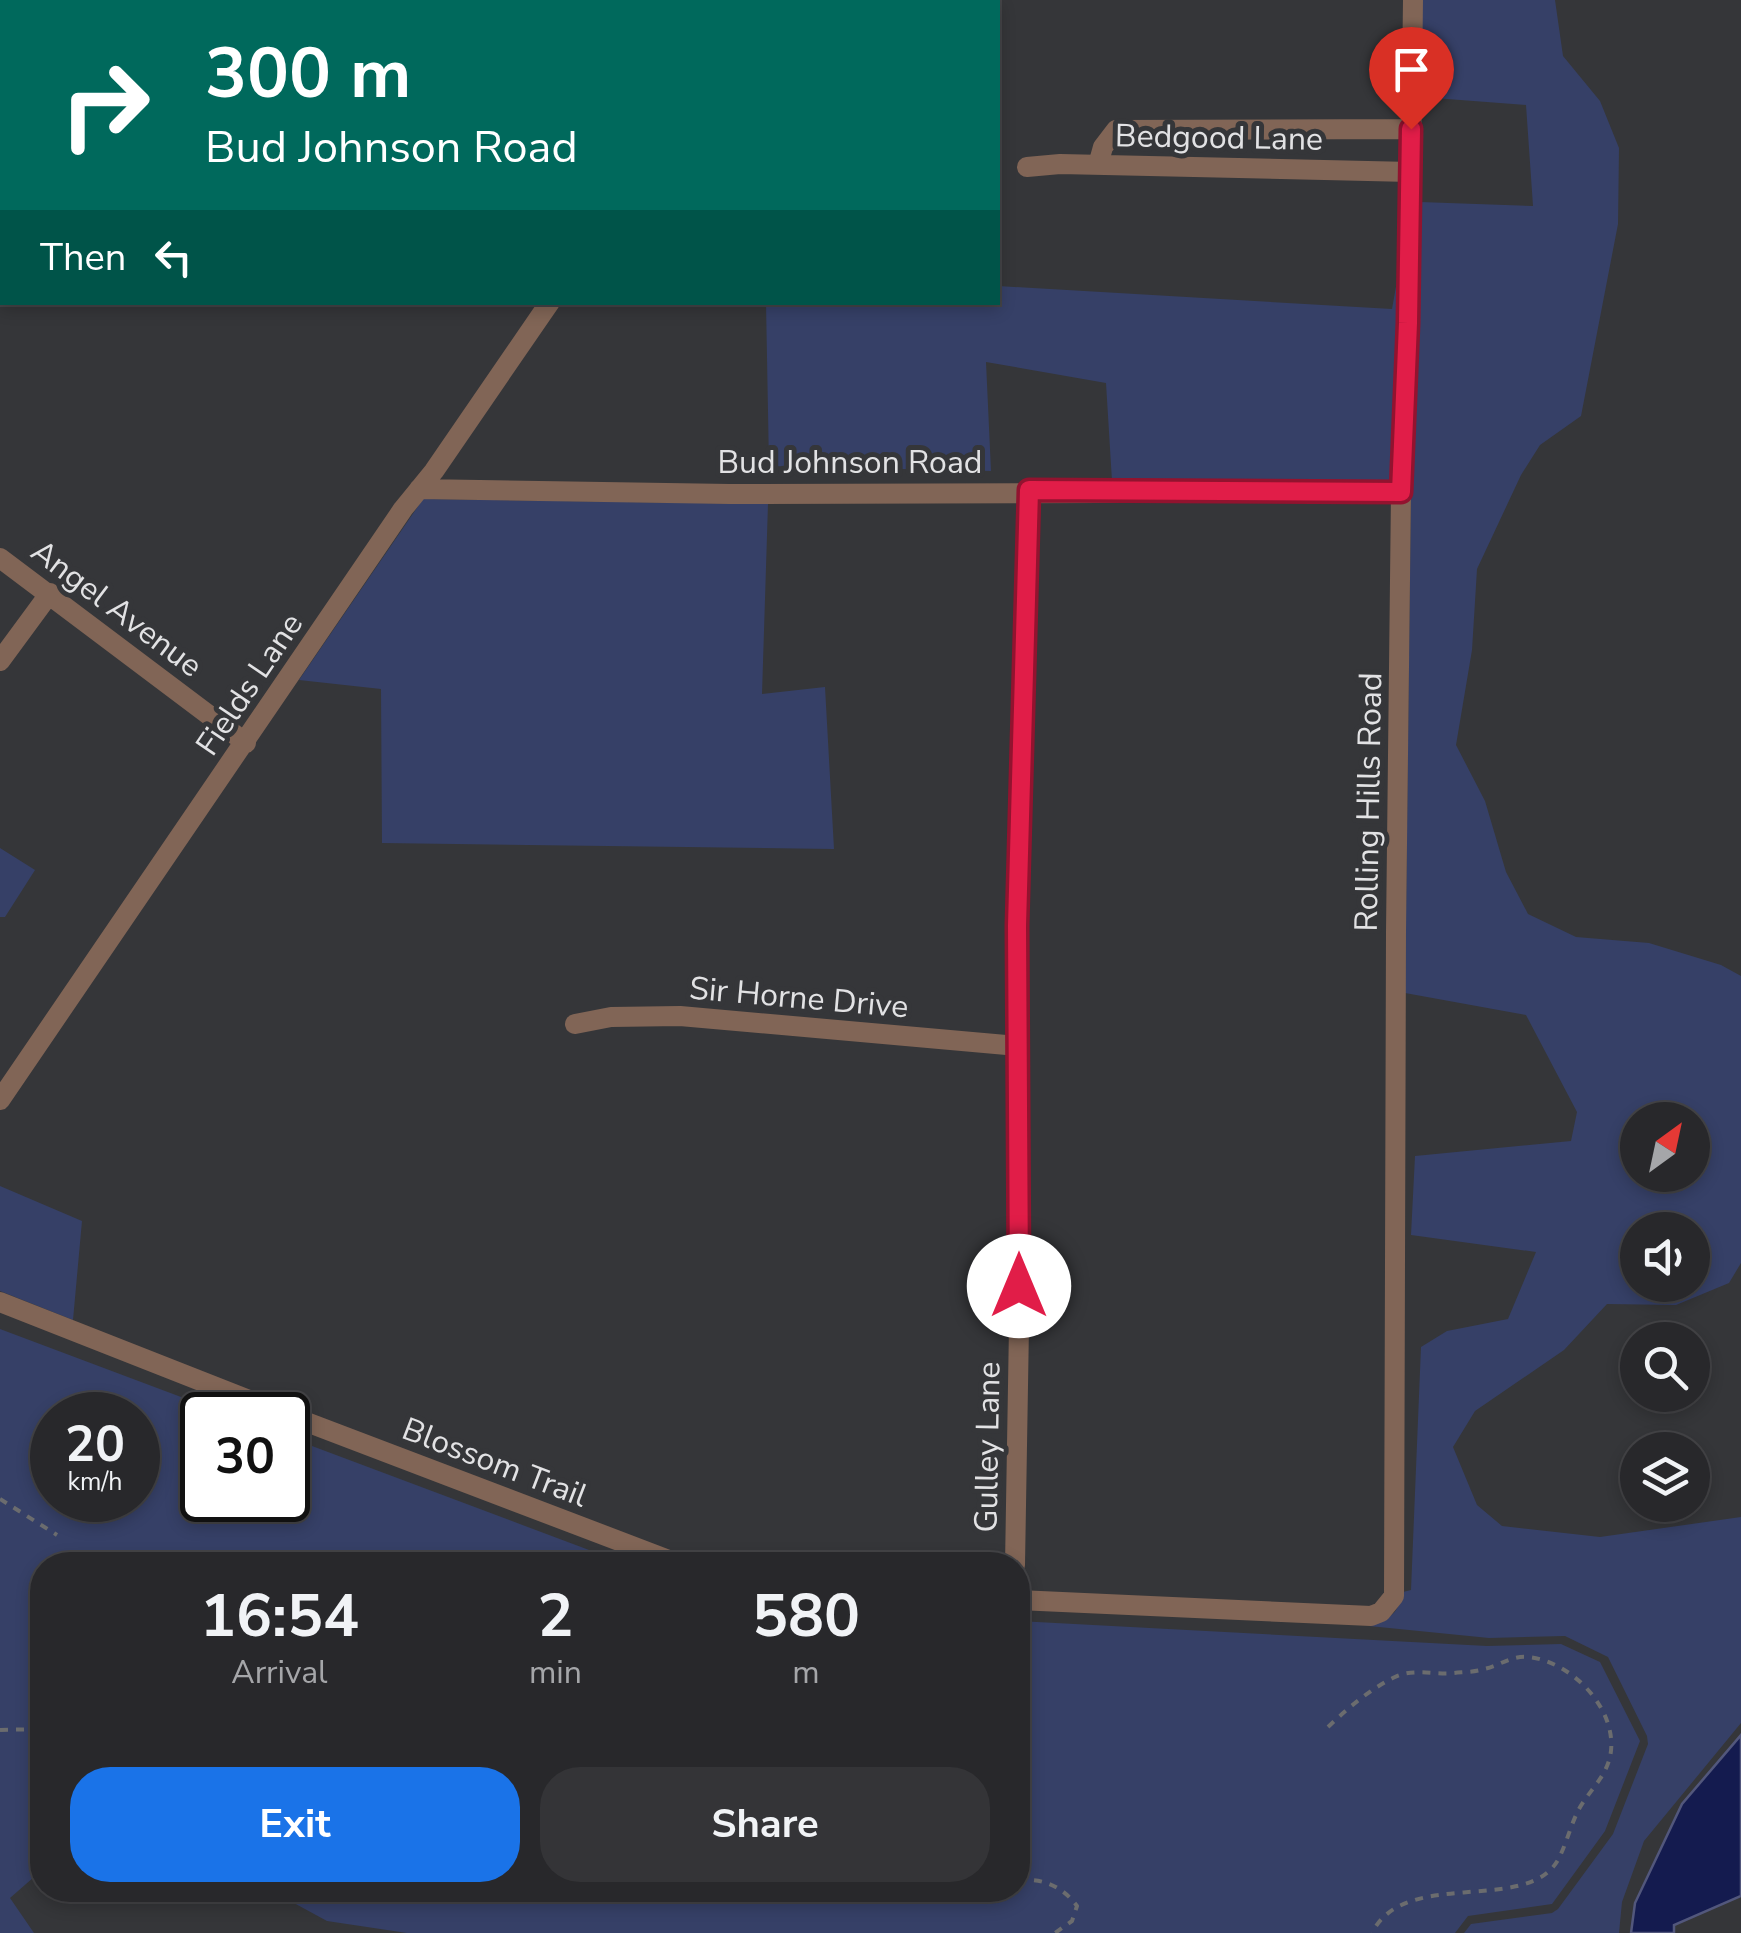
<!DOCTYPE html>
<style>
:root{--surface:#28282b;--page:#343437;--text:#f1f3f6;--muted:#a5a6a9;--line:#444447;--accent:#1a73e8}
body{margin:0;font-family:"Nunito Sans",sans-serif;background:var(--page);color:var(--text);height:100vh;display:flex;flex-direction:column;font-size:38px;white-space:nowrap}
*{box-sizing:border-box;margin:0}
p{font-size:32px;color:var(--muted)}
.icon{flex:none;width:55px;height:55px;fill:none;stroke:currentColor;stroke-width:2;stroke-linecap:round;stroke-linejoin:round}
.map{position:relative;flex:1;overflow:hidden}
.panel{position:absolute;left:30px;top:1552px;width:1000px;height:350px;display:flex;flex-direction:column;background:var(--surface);border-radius:40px;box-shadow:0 5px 15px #0003,0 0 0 2px var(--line)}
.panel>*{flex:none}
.guide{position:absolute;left:0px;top:0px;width:1000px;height:305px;box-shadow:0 5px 15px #0003,0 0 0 2px var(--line);background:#00695c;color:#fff;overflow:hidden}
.needle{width:65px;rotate:33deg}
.fabs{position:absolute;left:1620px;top:1102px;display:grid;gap:20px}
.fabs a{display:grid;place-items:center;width:90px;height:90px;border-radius:50%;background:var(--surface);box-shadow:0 5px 15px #0003,0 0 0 2px var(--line);font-size:50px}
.speed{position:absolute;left:30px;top:1392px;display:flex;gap:20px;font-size:50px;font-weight:700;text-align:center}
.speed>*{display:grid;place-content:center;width:130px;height:130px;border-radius:50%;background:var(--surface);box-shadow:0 5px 15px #0003,0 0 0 2px var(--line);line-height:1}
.speed small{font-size:25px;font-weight:400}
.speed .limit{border:5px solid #111;border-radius:15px;background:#fff;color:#111}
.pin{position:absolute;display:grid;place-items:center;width:85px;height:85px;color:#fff;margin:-102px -42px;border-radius:50% 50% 50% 0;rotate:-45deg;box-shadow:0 0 10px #0007}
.pin .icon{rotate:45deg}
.me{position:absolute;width:110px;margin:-55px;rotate:0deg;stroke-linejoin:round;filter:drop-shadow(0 0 8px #0008)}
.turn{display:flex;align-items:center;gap:35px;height:210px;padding:0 40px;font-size:45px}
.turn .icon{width:130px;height:130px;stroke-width:2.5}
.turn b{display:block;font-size:70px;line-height:85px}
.then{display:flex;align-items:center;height:95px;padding:0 40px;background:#0003;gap:20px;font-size:38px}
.eta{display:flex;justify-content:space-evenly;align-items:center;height:170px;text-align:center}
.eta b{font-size:60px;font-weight:700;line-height:70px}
.action{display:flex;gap:20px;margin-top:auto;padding:20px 40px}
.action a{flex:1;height:115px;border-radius:40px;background:var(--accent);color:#fff;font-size:40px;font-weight:700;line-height:115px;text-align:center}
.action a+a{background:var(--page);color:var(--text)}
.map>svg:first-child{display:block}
.green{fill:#364067;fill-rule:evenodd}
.water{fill:#141b4f;stroke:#52577c;stroke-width:2.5}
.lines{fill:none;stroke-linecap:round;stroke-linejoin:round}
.path{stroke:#6b6c6e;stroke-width:4;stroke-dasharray:8 8;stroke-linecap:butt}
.minor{stroke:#816556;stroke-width:20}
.route-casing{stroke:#92132f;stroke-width:25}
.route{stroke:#e11d48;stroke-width:18}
.labels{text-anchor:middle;stroke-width:10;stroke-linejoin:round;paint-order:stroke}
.street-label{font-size:32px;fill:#e2e2e4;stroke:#353639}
</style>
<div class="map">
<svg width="1741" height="1933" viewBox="0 0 1741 1933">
<rect width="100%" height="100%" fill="#353639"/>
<path class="green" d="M 1422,0 L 1555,0 L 1563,56 L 1600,101 L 1619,148 L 1618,224 L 1581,416 L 1540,445 L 1521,475 L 1477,569 L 1472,650 L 1456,745 L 1485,801 L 1506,872 L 1528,914 L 1576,937 L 1649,943 L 1721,965 L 1741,976 L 1741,1263 L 1729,1283 L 1676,1305 L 1607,1304 L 1564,1350 L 1475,1411 L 1453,1447 L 1477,1505 L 1502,1526 L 1600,1537 L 1741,1517 L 1741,1723 L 1644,1841 L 1622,1902 L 1619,1933 L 1464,1933 L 1471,1924 L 1552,1913 L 1558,1909 L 1613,1834 L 1648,1744 L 1647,1736 L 1608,1657 L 1565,1636 L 1489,1638 L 1369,1626 C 1393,1615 1396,1617 1403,1592 L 1411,1590 L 1421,1347 L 1447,1331 L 1508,1319 L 1536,1252 L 1411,1235 L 1415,1156 L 1571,1141 L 1577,1112 L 1526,1015 L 1405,993 L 1411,491 L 1420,202 L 1533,206 L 1526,105 L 1421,97 ZM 1638,1120 L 1692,1120 L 1692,1175 L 1638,1175 ZM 1638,1230 L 1692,1230 L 1692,1285 L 1638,1285 Z
M 1400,264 L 1392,482 L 1112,481 L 1106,383 L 986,362 L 991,471 L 769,466 L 766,303 L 998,302 L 998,286 L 1392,309 Z
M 423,499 L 768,504 L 762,694 L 825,687 L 834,849 L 382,843 L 381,689 L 299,680 Z
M 0,848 L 35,870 L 5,917 L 0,917 Z
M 0,1186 L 82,1221 L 73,1320 L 0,1291 Z
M 0,1329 L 229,1415 L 202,1415 L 202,1500 L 288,1500 L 288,1437 L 629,1565 L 42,1565 L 42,1870 L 10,1898 L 34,1933 L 0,1933 ZM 138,1415 L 138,1500 L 52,1500 L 52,1415 Z
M 1018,1621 L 1487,1646 L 1561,1644 L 1600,1662 L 1640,1741 L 1605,1831 L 1552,1904 L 1468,1916 L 1455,1933 L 407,1933 L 327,1921 L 270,1890 L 1018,1890 Z"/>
<path class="water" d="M 1741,1735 L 1741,1896 L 1674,1925 L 1674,1933 L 1631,1933 L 1635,1903 L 1682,1804 Z"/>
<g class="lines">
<path class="path" d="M 0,1499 L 57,1535
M 1328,1727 C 1348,1708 1370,1689 1395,1677 C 1414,1668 1434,1675 1454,1673 C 1464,1672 1475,1672 1484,1669 C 1499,1666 1512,1655 1528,1657 C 1572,1661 1620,1711 1610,1757 C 1605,1778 1589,1791 1579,1809 C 1571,1824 1567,1842 1559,1858 C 1530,1916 1405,1866 1372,1933
M 0,1730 L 42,1729
M 1018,1880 C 1043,1878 1062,1886 1077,1906 L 1072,1921 L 1055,1933"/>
<path class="minor" d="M 205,0 L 208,2
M 115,2 L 116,0
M 758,2 L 759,0
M 1098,165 L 1103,147 L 1116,130 L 1411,129
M 0,166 L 2,162
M 1027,167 L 1060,164 L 1411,172
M 419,489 L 730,494 L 1401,492
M 0,558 L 246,743
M 0,661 L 50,593
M 575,1024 L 611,1017 L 680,1016 L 1018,1046
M 0,1100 L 403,509 L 434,471 L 550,302
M 0,1302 L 287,1415
M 288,1415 L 682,1565
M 1015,1565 L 1019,1326 L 1017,926 L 1029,490
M 1018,1600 L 1371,1616 L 1381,1612 L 1394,1596 L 1396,932 L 1401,492 L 1409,323 L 1413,0"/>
</g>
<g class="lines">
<defs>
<path id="route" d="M 1019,1286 L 1017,926 L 1029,490 L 1401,492 L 1408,323 L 1411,129"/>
</defs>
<use href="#route" class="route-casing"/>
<use href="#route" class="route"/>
</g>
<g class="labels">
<g class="street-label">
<text transform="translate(1219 137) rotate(1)" y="11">Bedgood Lane</text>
<text x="850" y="473">Bud Johnson Road</text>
<text transform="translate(117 608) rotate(37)" y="11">Angel Avenue</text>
<text transform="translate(249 684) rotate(-56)" y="11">Fields Lane</text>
<text transform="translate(1368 802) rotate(-89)" y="11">Rolling Hills Road</text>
<text transform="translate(799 997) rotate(5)" y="11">Sir Horne Drive</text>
<text transform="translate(987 1447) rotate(-89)" y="11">Gulley Lane</text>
<text transform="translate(495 1462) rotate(21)" y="11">Blossom Trail</text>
</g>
</g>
</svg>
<div class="fabs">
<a><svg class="needle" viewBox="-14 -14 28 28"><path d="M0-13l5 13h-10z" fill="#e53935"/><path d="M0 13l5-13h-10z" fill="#a5a6a9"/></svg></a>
<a><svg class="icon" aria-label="sound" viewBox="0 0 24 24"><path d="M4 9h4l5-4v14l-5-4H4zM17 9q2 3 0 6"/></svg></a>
<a><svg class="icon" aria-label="search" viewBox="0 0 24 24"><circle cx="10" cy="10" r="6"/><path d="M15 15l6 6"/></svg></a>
<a><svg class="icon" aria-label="layers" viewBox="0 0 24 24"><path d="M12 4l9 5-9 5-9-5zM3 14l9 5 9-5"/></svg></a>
</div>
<div class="speed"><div>20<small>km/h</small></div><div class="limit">30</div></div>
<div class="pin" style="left:1411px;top:129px;background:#d93025"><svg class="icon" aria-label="arrive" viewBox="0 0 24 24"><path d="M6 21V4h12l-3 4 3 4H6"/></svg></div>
<svg class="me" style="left:1019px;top:1286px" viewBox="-20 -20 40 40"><circle r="19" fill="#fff"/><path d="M0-13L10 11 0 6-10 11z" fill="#e11d48"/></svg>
<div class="guide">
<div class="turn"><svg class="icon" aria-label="right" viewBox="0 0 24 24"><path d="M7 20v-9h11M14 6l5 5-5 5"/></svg><div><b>300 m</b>Bud Johnson Road</div></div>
<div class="then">Then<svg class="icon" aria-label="left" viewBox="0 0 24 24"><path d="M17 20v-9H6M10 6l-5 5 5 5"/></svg></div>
</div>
<section class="panel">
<div class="eta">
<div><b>16:54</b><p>Arrival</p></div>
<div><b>2</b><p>min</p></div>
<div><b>580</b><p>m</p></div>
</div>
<div class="action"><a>Exit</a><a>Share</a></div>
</section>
</div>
